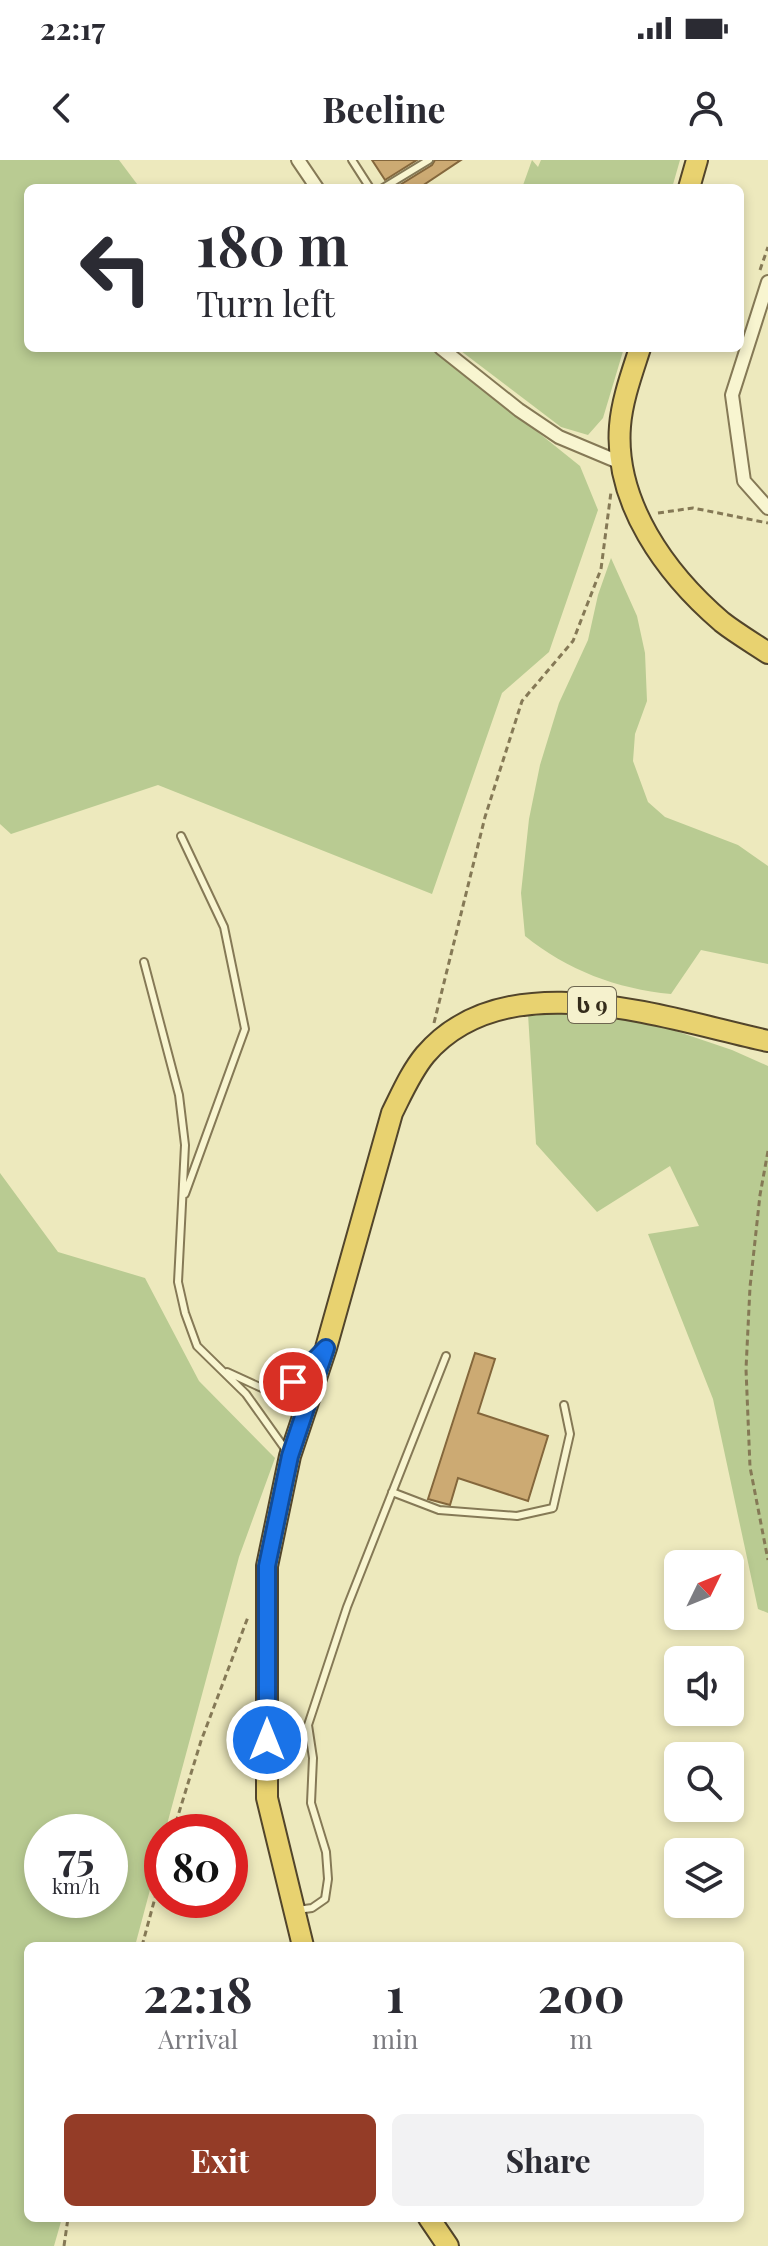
<!DOCTYPE html>
<meta charset="utf-8">
<style>
:root{--surface:#fff;--page:#f2f2f3;--text:#2b2b33;--muted:#7c7c81;--accent:#943c27}
body{margin:0;font-family:"Playfair Display","Noto Sans Georgian",serif;background:var(--page);color:var(--text);height:100vh;display:flex;flex-direction:column;font-size:30px;white-space:nowrap}
*{box-sizing:border-box;margin:0}
p{font-size:26px;color:var(--muted)}
.icon{flex:none;width:44px;height:44px;fill:none;stroke:currentColor;stroke-width:2;stroke-linecap:round;stroke-linejoin:round}
.map{position:relative;flex:1;overflow:hidden}
.sheet{position:absolute;left:24px;top:1782px;width:720px;height:280px;display:flex;flex-direction:column;background:var(--surface);border-radius:12px;box-shadow:0 4px 12px #0003}
.sheet>*{flex:none}
.top-card{position:absolute;left:24px;top:24px;width:720px;height:168px;border-radius:12px;box-shadow:0 4px 12px #0003;background:#fff;color:var(--text);overflow:hidden}
.needle{width:52px;rotate:47deg}
.tools{position:absolute;left:664px;top:1390px;display:grid;gap:16px}
.tools a{display:grid;place-items:center;width:80px;height:80px;border-radius:12px;background:var(--surface);box-shadow:0 4px 12px #0003;font-size:40px}
.speed{position:absolute;left:24px;top:1654px;display:flex;gap:16px;font-size:40px;font-weight:700;text-align:center}
.speed>*{display:grid;place-content:center;width:104px;height:104px;border-radius:50%;background:var(--surface);box-shadow:0 4px 12px #0003;line-height:1}
.speed small{font-size:20px;font-weight:400}
.speed .limit{border:12px solid #d22;background:#fff;color:#111}
.pin{position:absolute;display:grid;place-items:center;width:68px;height:68px;color:#fff;margin:-34px;border:4px solid #fff;border-radius:50%;box-shadow:0 2px 8px #0007}
.me{position:absolute;width:88px;margin:-44px;rotate:0deg;stroke-linejoin:round;filter:drop-shadow(0 0 6px #0008)}
.turn{display:flex;align-items:center;gap:28px;height:168px;padding:0 40px;font-size:36px}
.turn .icon{width:104px;height:104px;stroke-width:2.5}
.turn b{display:block;font-size:56px;line-height:68px}
.eta{display:flex;justify-content:space-evenly;align-items:center;height:136px;text-align:center}
.eta b{font-size:48px;font-weight:700;line-height:56px}
.button{display:flex;gap:16px;margin-top:auto;padding:16px 40px}
.button a{flex:1;height:92px;border-radius:12px;background:var(--accent);color:#fff;font-size:32px;font-weight:700;line-height:92px;text-align:center}
.button a+a{background:var(--page);color:var(--text)}
.status{display:flex;justify-content:space-between;align-items:center;height:56px;padding:0 40px;background:var(--surface);direction:ltr}
.status svg{height:22px;fill:currentColor}
header{display:flex;justify-content:space-between;align-items:center;height:104px;padding:0 40px;background:var(--surface);font-size:36px;font-weight:700}
.map>svg:first-child{display:block}
.green{fill:#b9cb92;fill-rule:evenodd}
.building{fill:#ccaa73;stroke:#84673c;stroke-width:2}
.lines{fill:none;stroke-linecap:round;stroke-linejoin:round}
.service-casing{stroke:#857956;stroke-width:10}
.minor-casing{stroke:#857956;stroke-width:16}
.trunk-casing{stroke:#52452b;stroke-width:24}
.path{stroke:#857956;stroke-width:3;stroke-dasharray:6 4;stroke-linecap:butt}
.service{stroke:#f8f5d0;stroke-width:6}
.minor{stroke:#f8f5d0;stroke-width:12}
.trunk{stroke:#e8d270;stroke-width:20}
.route-casing{stroke:#114b97;stroke-width:20}
.route{stroke:#1a73e8;stroke-width:14}
.labels{text-anchor:middle;stroke-width:6;stroke-linejoin:round;paint-order:stroke}
.shield{fill:#f5f1cd;stroke:#6e6750;stroke-width:2}
.shield-label{font-size:22px;font-weight:bold;fill:#342c1b}
</style>
<div class="status"><b>22:17</b><svg viewBox="0 0 49 12"><path d="M0 12V9h3v3zM5 12V6h3v6zM10 12V3h3v9zM15 12V0h3v12zM26 1h20v11H26zM47 4h2v5h-2z"/></svg></div>
<header><svg class="icon" aria-label="back" viewBox="0 0 24 24"><path d="M15 5l-7 7 7 7"/></svg>Beeline<svg class="icon" aria-label="person" viewBox="0 0 24 24"><circle cx="12" cy="8" r="4"/><path d="M4 21q1-7 8-7t8 7"/></svg></header>
<div class="map">
<svg width="768" height="2086" viewBox="0 0 768 2086">
<rect width="100%" height="100%" fill="#ede9bd"/>
<path class="green" d="M 0,0 L 119,0 L 140,28 L 28,28 L 28,188 L 433,188 L 580,306 L 598,350 L 549,492 L 502,533 L 432,734 L 158,625 L 11,674 L 0,664 Z
M 532,0 L 538,7 L 541,0 L 680,0 L 672,28 L 522,28 Z
M 457,188 L 624,188 L 603,258 L 588,275 L 561,267 Z
M 611,398 L 637,456 L 645,493 L 647,541 L 635,574 L 633,601 L 648,642 L 665,657 L 738,685 L 768,706 L 768,804 L 701,790 L 671,834 C 617,829 567,810 525,776 L 521,733 L 529,659 L 540,605 L 559,543 L 588,480 L 598,435 Z
M 593,843 L 732,890 L 768,906 L 768,1453 L 758,1449 L 713,1239 L 648,1074 L 699,1066 L 670,1006 L 597,1052 L 536,984 L 528,854 Z
M 0,1013 L 58,1092 L 145,1118 L 199,1221 L 275,1298 L 239,1397 L 165,1672 L 162,1672 L 162,1685 L 135,1786 L 28,1786 L 28,2058 L 62,2058 L 54,2086 L 0,2086 ZM 110,1672 L 110,1740 L 42,1740 L 42,1672 Z"/>
<path class="building" d="M 372,0 L 417,0 L 385,20 Z
M 435,0 L 461,0 L 419,28 L 395,28 L 432,5 Z
M 475,1193 L 495,1199 L 478,1253 L 548,1276 L 528,1341 L 458,1318 L 450,1345 L 428,1339 Z"/>
<g class="lines">
<defs>
<path id="service" d="M 352,0 L 370,28
M 383,28 L 429,0
M 181,676 L 224,767 L 245,869 L 185,1034
M 144,802 L 179,935 L 185,985 L 178,1122 L 185,1153 L 197,1186 L 246,1234 L 288,1293
M 227,1212 L 264,1229 L 293,1222 L 314,1201
M 392,1332 L 439,1350 L 517,1356 L 553,1348 L 570,1274 L 564,1245
M 297,1750 L 312,1748 L 325,1739 L 328,1719 L 326,1692 L 311,1643 L 313,1598 L 308,1565 L 347,1447 L 446,1196"/>
<path id="minor" d="M 298,0 L 317,28
M 768,122 L 732,235 L 744,321 L 768,348
M 441,188 L 519,250 L 559,277 L 621,303"/>
<path id="trunk" d="M 689,28 L 697,0
M 640,188 C 632,213 622,240 620,266 C 614,343 666,414 722,462 C 736,473 753,483 768,493
M 303,1786 L 267,1638 L 267,1406 L 290,1296 L 326,1188 L 392,953 C 402,933 411,912 425,895 C 506,800 666,859 768,881
M 429,2058 L 448,2086"/>
</defs>
<use href="#service" class="service-casing"/>
<use href="#minor" class="minor-casing"/>
<use href="#trunk" class="trunk-casing"/>
<path class="path" d="M 760,110 L 768,87
M 658,353 L 693,348 L 768,363
M 434,863 L 485,657 L 522,541 L 573,481 L 601,409 L 611,332
M 768,991 L 760,1035 L 750,1127 L 746,1209 L 750,1307 L 768,1400
M 173,1672 L 201,1581 L 248,1457
M 142,1786 L 162,1712
M 64,2086 L 68,2058"/>
<use href="#service" class="service"/>
<use href="#minor" class="minor"/>
<use href="#trunk" class="trunk"/>
</g>
<g class="lines">
<defs>
<path id="route" d="M 267,1580 L 267,1406 L 290,1296 L 326,1188 L 293,1222"/>
</defs>
<use href="#route" class="route-casing"/>
<use href="#route" class="route"/>
</g>
<g class="labels">
<rect class="shield" x="568" y="827" width="48" height="36" rx="6"/>
<g class="shield-label">
<text x="592" y="853">ს 9</text>
</g>
</g>
</svg>
<div class="tools">
<a><svg class="needle" viewBox="-14 -14 28 28"><path d="M0-13l5 13h-10z" fill="#e53935"/><path d="M0 13l5-13h-10z" fill="#7c7c81"/></svg></a>
<a><svg class="icon" aria-label="sound" viewBox="0 0 24 24"><path d="M4 9h4l5-4v14l-5-4H4zM17 9q2 3 0 6"/></svg></a>
<a><svg class="icon" aria-label="search" viewBox="0 0 24 24"><circle cx="10" cy="10" r="6"/><path d="M15 15l6 6"/></svg></a>
<a><svg class="icon" aria-label="layers" viewBox="0 0 24 24"><path d="M12 4l9 5-9 5-9-5zM3 14l9 5 9-5"/></svg></a>
</div>
<div class="speed"><div>75<small>km/h</small></div><div class="limit">80</div></div>
<div class="pin" style="left:293px;top:1222px;background:#d93025"><svg class="icon" aria-label="arrive" viewBox="0 0 24 24"><path d="M6 21V4h12l-3 4 3 4H6"/></svg></div>
<svg class="me" style="left:267px;top:1580px" viewBox="-20 -20 40 40"><circle r="17" fill="#1a73e8" stroke="#fff" stroke-width="3"/><path d="M0-11L8 9 0 5-8 9z" fill="#fff"/></svg>
<div class="top-card">
<div class="turn"><svg class="icon" aria-label="left" viewBox="0 0 24 24"><path d="M17 20v-9H6M10 6l-5 5 5 5"/></svg><div><b>180 m</b>Turn left</div></div>
</div>
<section class="sheet">
<div class="eta">
<div><b>22:18</b><p>Arrival</p></div>
<div><b>1</b><p>min</p></div>
<div><b>200</b><p>m</p></div>
</div>
<div class="button"><a>Exit</a><a>Share</a></div>
</section>
</div>
